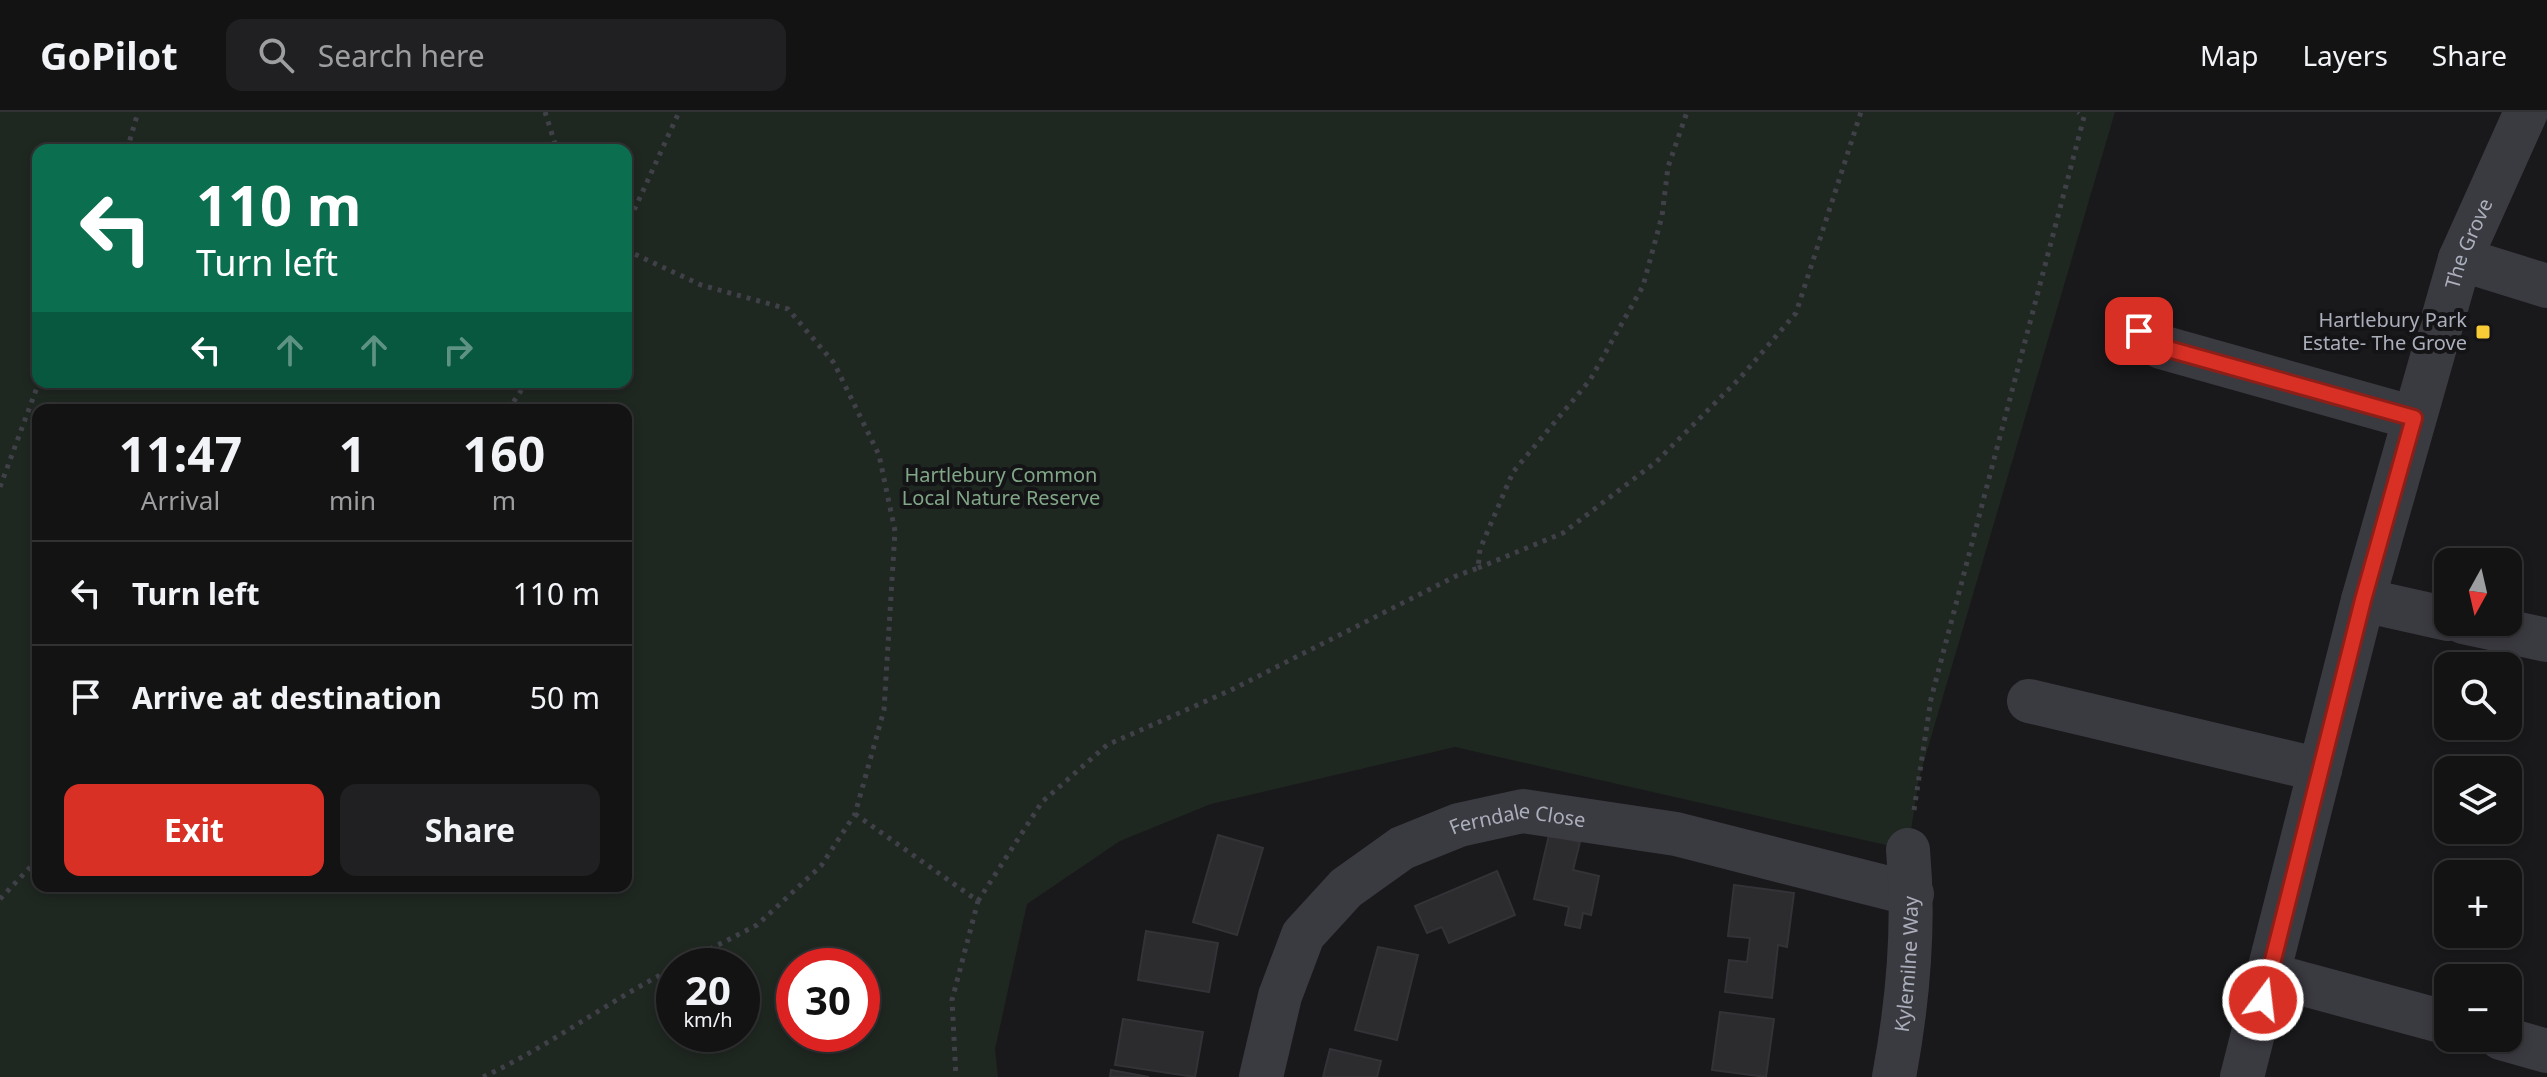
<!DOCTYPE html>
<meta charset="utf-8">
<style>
:root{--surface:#131314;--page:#202022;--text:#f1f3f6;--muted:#9d9ea0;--line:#323234;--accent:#d93025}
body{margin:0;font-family:"Noto Sans",sans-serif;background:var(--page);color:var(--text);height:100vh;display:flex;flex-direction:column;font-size:30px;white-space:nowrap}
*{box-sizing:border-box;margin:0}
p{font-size:26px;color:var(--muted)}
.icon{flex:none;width:44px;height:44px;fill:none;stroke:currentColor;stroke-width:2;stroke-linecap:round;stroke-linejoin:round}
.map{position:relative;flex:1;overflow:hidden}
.details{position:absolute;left:32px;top:292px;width:600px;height:488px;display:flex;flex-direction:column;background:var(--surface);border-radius:16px;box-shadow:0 4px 12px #0003,0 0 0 2px var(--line)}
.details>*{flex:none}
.banner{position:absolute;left:32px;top:32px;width:600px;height:244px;border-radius:16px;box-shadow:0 4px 12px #0003,0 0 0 2px var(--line);background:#0b6e4f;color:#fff;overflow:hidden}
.needle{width:52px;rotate:188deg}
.controls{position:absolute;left:2434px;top:436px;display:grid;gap:16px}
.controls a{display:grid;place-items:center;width:88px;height:88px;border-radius:16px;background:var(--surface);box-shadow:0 4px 12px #0003,0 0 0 2px var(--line);font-size:40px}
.speed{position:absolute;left:656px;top:836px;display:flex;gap:16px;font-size:40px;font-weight:700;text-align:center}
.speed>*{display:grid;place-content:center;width:104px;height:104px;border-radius:50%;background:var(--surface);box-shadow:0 4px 12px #0003,0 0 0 2px var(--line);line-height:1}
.speed small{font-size:20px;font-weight:400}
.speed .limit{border:12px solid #d22;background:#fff;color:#111}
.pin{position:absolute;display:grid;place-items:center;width:68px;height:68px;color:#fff;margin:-34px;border-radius:16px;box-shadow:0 4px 12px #0006}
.me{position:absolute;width:88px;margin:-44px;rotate:15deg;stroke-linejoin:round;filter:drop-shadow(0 0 6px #0008)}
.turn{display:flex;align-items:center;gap:28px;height:168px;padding:0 32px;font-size:36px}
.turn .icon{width:104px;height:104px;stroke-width:2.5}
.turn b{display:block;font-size:56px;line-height:68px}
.lanes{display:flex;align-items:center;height:76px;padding:0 32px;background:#0003;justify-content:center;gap:40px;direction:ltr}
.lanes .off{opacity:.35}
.eta{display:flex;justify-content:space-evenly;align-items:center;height:136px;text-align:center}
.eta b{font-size:48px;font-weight:700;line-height:56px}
.button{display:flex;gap:16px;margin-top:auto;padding:16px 32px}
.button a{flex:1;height:92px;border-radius:16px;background:var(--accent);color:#fff;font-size:32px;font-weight:700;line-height:92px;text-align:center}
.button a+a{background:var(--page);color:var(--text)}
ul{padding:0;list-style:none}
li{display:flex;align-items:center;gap:24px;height:104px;padding:0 32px;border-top:2px solid var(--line)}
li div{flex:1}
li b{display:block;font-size:30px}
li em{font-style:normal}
header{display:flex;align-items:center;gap:48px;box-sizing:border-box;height:112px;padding:0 40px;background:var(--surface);border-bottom:2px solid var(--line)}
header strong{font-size:38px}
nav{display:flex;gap:44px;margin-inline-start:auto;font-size:28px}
.search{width:560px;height:72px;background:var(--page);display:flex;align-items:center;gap:20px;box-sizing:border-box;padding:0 28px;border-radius:16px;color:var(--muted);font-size:30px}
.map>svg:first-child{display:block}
.green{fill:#1f2721;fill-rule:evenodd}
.building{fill:#2c2c2f;stroke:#333337;stroke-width:2}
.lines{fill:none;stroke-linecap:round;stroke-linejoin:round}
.path{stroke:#404148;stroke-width:5;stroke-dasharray:4 6;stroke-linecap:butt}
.minor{stroke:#3a3a41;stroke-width:44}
.route-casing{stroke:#8d1f18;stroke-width:20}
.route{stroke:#d93025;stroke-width:14}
.poi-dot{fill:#f9cb34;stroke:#141416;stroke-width:3}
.labels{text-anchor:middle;stroke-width:8;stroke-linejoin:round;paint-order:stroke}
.street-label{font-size:20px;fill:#abaebb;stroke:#141416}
.poi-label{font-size:20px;fill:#abaebb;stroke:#141416;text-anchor:end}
.park-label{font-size:20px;fill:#81a788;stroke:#141416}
</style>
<header>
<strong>GoPilot</strong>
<div class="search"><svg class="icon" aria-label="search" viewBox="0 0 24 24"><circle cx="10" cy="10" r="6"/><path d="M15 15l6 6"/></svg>Search here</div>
<nav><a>Map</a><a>Layers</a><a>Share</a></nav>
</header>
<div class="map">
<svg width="2547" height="965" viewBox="0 0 2547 965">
<rect width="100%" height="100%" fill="#19191b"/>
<path class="green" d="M 0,0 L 2115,0 L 1919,666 L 1908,738 L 1455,635 L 1211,692 L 1120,729 L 1027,792 L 995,937 L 998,965 L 0,965 ZM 38,38 L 626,38 L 626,270 L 38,270 ZM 38,298 L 626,298 L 626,774 L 38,774 ZM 674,854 L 742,854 L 742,922 L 674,922 ZM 794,854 L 862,854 L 862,922 L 794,922 Z"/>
<path class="building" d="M 1218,723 L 1263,736 L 1237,823 L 1193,810 Z
M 1549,723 L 1580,730 L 1573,758 L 1599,764 L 1591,803 L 1583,801 L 1580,816 L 1565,813 L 1569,795 L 1534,787 Z
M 1497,759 L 1515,803 L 1449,831 L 1442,815 L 1427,821 L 1415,794 Z
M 1734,773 L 1794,781 L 1787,835 L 1778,833 L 1772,886 L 1725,880 L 1729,848 L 1747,850 L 1750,826 L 1728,824 Z
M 1146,819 L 1218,831 L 1209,880 L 1138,868 Z
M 1378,835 L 1418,843 L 1397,928 L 1355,918 Z
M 1720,900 L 1774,907 L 1766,965 L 1712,958 Z
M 1123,907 L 1203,920 L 1195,965 L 1115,953 Z
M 1330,937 L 1381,949 L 1377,965 L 1323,965 Z
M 1111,958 L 1149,965 L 1110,965 Z"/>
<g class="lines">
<path class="path" d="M 545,0 L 557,38
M 127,38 L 138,0
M 626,116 L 679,0
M 626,138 L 701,173 L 788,197 L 834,251 L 879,343 L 895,419 L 884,598 L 855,702 L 821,754 L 757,813 L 677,854
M 508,298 L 527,270
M 0,375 L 39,270
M 1478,456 L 1563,421 L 1656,350 L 1740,266 L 1796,201 L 1861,0
M 1914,698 L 1931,587 L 2084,5 L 2078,0
M 855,702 L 978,789 L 952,888 L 956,965
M 0,787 L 38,747
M 978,789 L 1042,690 L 1107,633 L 1231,578 L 1456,464 L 1478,456 L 1480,437 L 1513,360 L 1590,268 L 1643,174 L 1662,104 L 1668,55 L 1687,0
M 483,965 C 550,934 608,889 674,856"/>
<g class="minor">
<path d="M 2460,147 L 2547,174"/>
<path d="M 2139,219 L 2161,235 L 2414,306"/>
<path d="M 2363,488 L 2448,507"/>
<path d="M 2463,510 L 2547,528"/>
<path d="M 2029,589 L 2320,658"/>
<path d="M 2270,863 L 2448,911"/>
<path d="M 2501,926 L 2547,939"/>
<path id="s1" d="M 1261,965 L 1280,884 L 1303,823 L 1346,776 L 1402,736 L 1459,713 L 1523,699 L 1676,722 L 1912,782"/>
<path id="s2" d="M 1894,965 C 1908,890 1915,814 1908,738"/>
<path id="s3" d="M 2242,965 L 2363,488 L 2460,147 L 2526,0"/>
</g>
</g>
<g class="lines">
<defs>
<path id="route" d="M 2139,219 L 2161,235 L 2414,306 L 2363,488 L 2263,888"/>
</defs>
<use href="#route" class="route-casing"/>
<use href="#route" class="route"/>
</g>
<rect class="poi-dot" x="2475" y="212" width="16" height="16" rx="4"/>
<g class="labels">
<g class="street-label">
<text dy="7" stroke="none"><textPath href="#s3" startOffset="864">The Grove</textPath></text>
<text dy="7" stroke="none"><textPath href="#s1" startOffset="402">Ferndale Close</textPath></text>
<text dy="7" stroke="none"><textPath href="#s2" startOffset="114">Kylemilne Way</textPath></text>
</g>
<g class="poi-label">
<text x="2467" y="215">Hartlebury Park<tspan x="2467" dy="23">Estate- The Grove</tspan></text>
</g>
<g class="park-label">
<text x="1001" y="370">Hartlebury Common<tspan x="1001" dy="23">Local Nature Reserve</tspan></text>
</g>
</g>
</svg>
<div class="controls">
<a><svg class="needle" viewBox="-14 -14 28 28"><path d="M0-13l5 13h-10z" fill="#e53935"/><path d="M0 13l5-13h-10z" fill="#9d9ea0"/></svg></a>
<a><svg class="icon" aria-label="search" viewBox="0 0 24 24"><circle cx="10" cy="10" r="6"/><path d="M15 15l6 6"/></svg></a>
<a><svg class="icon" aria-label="layers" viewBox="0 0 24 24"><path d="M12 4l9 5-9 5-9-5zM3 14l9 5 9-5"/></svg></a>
<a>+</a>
<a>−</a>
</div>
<div class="speed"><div>20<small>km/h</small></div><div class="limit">30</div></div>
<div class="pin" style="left:2139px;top:219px;background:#d93025"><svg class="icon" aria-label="arrive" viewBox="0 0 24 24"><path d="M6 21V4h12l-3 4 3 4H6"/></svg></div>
<svg class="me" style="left:2263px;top:888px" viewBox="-20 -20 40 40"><circle r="17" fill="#d93025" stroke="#fff" stroke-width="3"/><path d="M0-11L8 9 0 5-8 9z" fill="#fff"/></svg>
<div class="banner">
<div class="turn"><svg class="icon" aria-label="left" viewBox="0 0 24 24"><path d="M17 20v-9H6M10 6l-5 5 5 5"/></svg><div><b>110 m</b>Turn left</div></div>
<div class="lanes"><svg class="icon" aria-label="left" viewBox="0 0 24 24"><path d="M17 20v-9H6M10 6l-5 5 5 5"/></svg><svg class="icon off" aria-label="ahead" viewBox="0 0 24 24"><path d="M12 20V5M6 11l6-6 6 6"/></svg><svg class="icon off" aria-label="ahead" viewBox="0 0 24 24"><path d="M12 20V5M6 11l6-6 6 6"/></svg><svg class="icon off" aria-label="right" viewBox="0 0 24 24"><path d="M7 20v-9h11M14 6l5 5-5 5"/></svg></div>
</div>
<section class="details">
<div class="eta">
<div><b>11:47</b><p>Arrival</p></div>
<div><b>1</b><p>min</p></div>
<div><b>160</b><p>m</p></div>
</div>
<ul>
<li><svg class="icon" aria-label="left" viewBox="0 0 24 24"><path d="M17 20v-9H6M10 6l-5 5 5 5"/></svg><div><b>Turn left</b></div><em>110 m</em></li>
<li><svg class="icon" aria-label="arrive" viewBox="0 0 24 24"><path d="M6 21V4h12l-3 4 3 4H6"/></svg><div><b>Arrive at destination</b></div><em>50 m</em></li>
</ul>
<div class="button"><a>Exit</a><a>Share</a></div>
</section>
</div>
